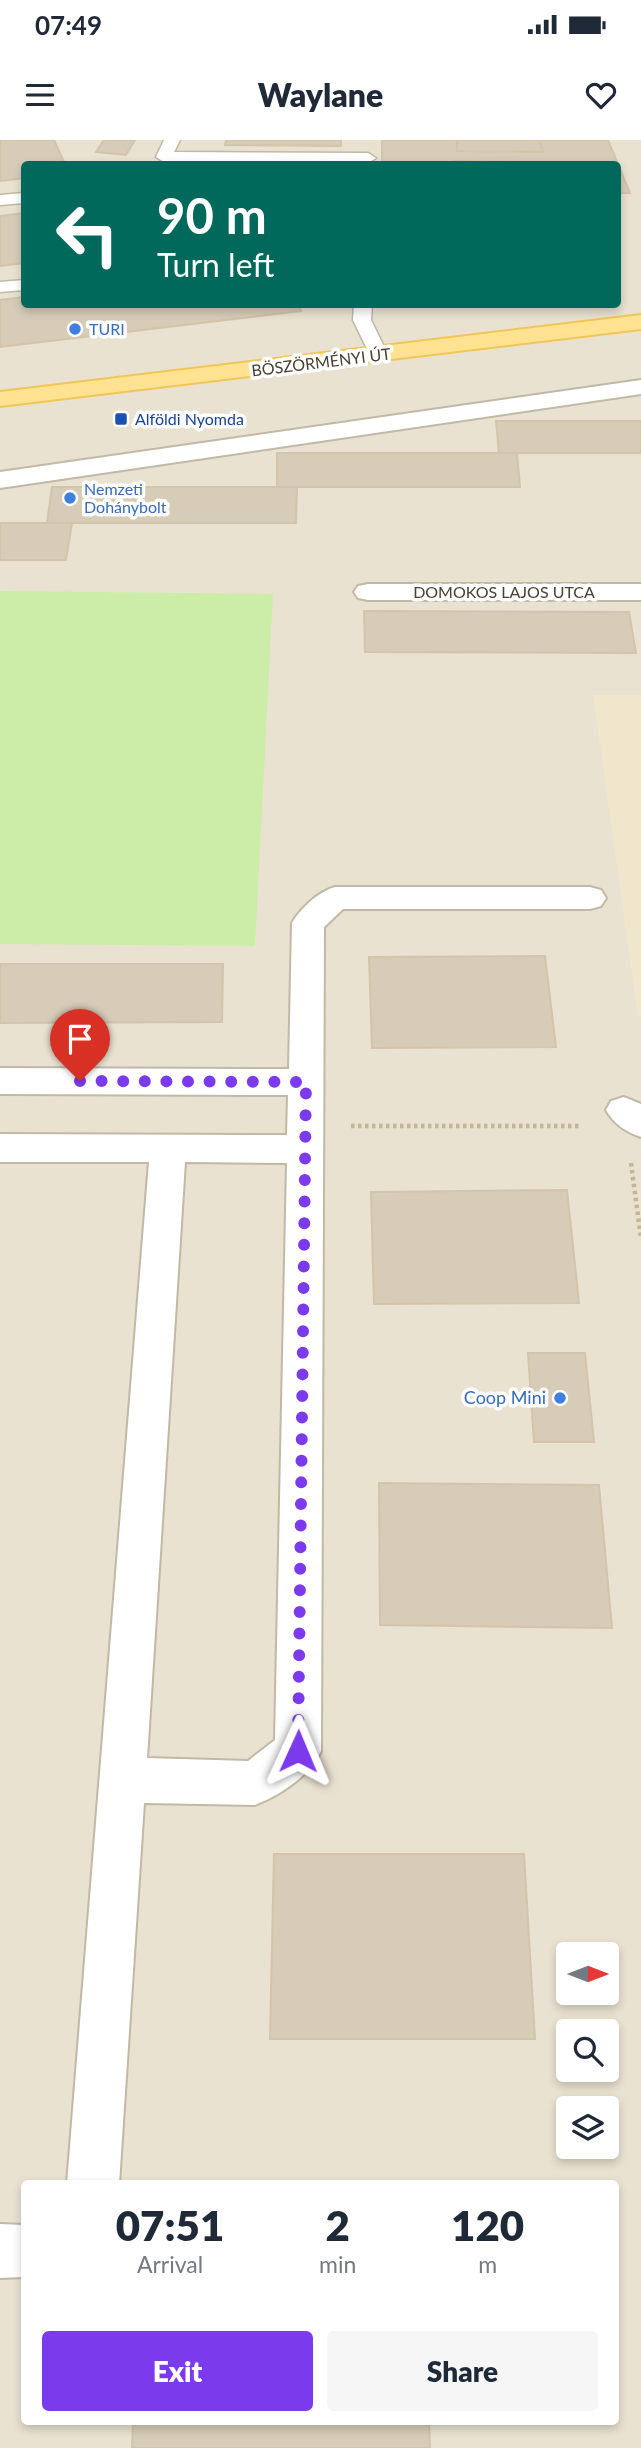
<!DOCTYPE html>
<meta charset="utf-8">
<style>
:root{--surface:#fff;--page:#f6f6f7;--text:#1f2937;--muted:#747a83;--accent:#7c3aed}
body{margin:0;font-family:Lato,sans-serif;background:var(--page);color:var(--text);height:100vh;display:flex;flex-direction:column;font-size:26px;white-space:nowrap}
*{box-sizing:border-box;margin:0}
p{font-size:23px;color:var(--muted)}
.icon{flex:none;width:38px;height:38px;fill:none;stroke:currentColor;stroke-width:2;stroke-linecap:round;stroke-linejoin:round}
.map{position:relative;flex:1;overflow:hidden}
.drawer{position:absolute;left:21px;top:2040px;width:598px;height:245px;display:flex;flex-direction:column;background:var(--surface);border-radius:7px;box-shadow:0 4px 10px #0003}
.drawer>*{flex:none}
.hud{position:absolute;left:21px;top:21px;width:600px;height:147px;border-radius:7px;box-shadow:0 4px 10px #0003;background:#00695c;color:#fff;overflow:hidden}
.needle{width:46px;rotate:90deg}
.fabs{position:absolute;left:556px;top:1802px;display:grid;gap:14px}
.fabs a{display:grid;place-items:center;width:63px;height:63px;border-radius:7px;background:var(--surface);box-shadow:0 4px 10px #0003;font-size:35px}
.pin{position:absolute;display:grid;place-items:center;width:60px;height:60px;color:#fff;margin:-72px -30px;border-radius:50% 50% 50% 0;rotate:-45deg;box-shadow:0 0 7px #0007}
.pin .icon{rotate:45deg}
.me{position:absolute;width:77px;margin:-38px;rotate:1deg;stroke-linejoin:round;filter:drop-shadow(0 0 5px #0008)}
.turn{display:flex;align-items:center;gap:24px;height:147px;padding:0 21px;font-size:32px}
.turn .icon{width:91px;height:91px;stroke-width:2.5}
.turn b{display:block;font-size:49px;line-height:60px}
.eta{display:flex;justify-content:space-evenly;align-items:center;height:119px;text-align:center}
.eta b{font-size:42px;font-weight:800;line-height:49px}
.cta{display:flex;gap:14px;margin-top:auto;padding:14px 21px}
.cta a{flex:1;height:80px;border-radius:7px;background:var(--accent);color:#fff;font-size:28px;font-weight:800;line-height:80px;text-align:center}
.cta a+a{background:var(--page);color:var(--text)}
.status{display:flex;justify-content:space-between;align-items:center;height:49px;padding:0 35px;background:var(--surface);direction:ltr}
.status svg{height:19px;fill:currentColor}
header{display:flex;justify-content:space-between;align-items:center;height:91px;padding:0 21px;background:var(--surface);font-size:32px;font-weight:800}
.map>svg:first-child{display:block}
.residential{fill:#e9e2d1;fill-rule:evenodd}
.education{fill:#efe6cc}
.green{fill:#cceda7}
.building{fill:#d7ccb8;stroke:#d3c4aa;stroke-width:2}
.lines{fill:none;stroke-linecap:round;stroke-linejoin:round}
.lane-casing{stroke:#c1b8a5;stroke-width:3}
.street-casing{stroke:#c1b8a5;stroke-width:4}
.primary-casing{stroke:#f1c655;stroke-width:4}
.path{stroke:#c4b595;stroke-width:4.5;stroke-dasharray:3.5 3.5;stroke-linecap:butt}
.lane{fill:#fff;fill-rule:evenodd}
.street{fill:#fff;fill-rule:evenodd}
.primary{fill:#ffe392;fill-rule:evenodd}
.route{stroke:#7c3aed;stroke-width:12;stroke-dasharray:0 21.6}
.shop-dot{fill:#3f7fe0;stroke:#fff;stroke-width:2.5}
.transit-dot{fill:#1a4fb4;stroke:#fff;stroke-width:2.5}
.labels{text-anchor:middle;stroke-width:7;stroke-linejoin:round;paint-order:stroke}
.far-shop-label{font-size:16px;fill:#366cbe;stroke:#fff;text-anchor:start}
.far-street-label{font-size:16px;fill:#474033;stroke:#fff}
.far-transit-label{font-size:16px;fill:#164399;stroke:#fff;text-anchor:start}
.shop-label{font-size:18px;fill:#366cbe;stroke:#fff;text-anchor:end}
</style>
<div class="status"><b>07:49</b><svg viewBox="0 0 49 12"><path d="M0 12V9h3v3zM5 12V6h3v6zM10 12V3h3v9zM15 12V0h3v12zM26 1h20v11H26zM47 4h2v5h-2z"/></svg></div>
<header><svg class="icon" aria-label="menu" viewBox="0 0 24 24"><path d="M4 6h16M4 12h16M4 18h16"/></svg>Waylane<svg class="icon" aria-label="heart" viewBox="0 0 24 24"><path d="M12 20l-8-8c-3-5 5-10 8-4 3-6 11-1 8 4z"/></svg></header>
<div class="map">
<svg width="641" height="2308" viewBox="0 0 641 2308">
<rect width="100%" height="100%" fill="#f4f0e4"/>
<path class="residential" d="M 0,0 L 641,0 L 641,2308 L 0,2308 ZM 24,24 L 618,24 L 618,164 L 24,164 ZM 569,1815 L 607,1815 L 607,1853 L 569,1853 ZM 569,1892 L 607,1892 L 607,1930 L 569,1930 ZM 569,1969 L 607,1969 L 607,2007 L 569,2007 ZM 24,2044 L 616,2044 L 616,2282 L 24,2282 Z"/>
<path class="education" d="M 593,555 L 641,555 L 641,877 L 638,877 Z"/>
<path class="green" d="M 0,451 L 273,454 L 255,806 L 0,804 Z"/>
<path class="building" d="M 0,0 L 54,0 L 65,24 L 24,24 L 24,38 L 0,41 Z
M 104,0 L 135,0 L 126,15 L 96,12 Z
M 226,0 L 341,0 L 341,6 L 225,5 Z
M 382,0 L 457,0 L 457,11 L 543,12 L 539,0 L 608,0 L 630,53 L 618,53 L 618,24 L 454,21 L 454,24 L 382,24 Z
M 457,0 L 539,0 L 543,12 L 457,11 Z
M 24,73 L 24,123 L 0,126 L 0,76 Z
M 24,157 L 24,164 L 298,164 L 301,171 L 0,207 L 0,160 Z
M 496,281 L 641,281 L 641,313 L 499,313 Z
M 277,313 L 517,313 L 520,347 L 277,347 Z
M 52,347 L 297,347 L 296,383 L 47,383 Z
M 0,383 L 72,383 L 66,420 L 0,420 Z
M 364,471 L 629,472 L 636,513 L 365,512 Z
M 545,816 L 556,907 L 372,908 L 369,817 Z
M 0,824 L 223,824 L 222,882 L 0,883 Z
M 567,1050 L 579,1163 L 374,1164 L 371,1052 Z
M 528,1213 L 585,1213 L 594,1302 L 534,1302 Z
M 379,1343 L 599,1345 L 612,1488 L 380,1485 Z
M 274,1714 L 524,1714 L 535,1899 L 270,1899 Z
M 133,2282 L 429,2282 L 430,2308 L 132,2308 Z"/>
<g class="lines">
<defs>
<path id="lane" d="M 164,0 L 180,0 L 174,12 L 368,13 L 376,18 L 368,23 L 164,22 L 156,17 Z
M 24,53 L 24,63 L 0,65 L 0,55 Z
M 24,140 L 24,150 L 0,152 L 0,142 Z
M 354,164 L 372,164 L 371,180 L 388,215 L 386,219 L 372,219 L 370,215 L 353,180 Z"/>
<path id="street" d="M 641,240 L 641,254 L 0,348 L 0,332 Z
M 368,444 L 641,444 L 641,460 L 368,460 L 358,458 L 354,452 L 358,446 Z
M 335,747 L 590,747 L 601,750 L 606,758 L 601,766 L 590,769 L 343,769 L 324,787 L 321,1611 C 310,1636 280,1655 255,1665 L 144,1663 L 119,2044 L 67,2044 L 149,1022 L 0,1022 L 0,994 L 287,995 L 288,955 L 0,954 L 0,928 L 289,929 L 292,783 C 301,768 318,752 335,747 ZM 185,1022 L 287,1023 L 275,1600 L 248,1621 L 147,1618 Z
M 624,957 L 641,964 L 641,997 C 626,992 614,984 606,970 L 611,961 Z
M 0,2084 L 24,2085 L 24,2137 L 0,2138 Z"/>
<path id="primary" d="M 641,175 L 641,189 L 0,266 L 0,252 Z"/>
</defs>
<use href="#lane" class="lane-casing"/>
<use href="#street" class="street-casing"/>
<use href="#primary" class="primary-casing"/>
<path class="path" d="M 351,986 L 581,986
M 631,1023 L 641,1098"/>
<use href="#lane" class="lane"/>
<use href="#street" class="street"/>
<use href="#primary" class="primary"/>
</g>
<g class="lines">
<path class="route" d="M 80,941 L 306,942 L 298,1611"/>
</g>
<g class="shop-dot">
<circle cx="75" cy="189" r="7"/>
<circle cx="70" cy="358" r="7"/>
<circle cx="560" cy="1258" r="7"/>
</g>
<rect class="transit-dot" x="114" y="272" width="14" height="14" rx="3.5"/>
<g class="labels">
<g class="far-shop-label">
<text x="89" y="195">TURI</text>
<text x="84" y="355">Nemzeti<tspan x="84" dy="18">Dohánybolt</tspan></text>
</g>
<g class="far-street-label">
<text transform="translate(321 222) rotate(-7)" y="6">BÖSZÖRMÉNYI ÚT</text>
<text x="504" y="458">DOMOKOS LAJOS UTCA</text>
</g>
<g class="far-transit-label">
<text x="135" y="285">Alföldi Nyomda</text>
</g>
<g class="shop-label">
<text x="546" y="1264">Coop Mini</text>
</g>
</g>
</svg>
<div class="fabs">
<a><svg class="needle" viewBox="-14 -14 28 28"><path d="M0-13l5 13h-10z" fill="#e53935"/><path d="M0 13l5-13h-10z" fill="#747a83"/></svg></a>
<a><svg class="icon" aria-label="search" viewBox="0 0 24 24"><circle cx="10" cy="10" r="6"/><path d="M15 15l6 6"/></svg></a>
<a><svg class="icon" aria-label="layers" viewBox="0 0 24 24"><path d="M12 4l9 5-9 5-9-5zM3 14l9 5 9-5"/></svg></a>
</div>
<div class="pin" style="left:80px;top:941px;background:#d93025"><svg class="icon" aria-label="arrive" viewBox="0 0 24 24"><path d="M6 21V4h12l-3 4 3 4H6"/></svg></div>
<svg class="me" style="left:298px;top:1611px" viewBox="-20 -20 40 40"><path d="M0-17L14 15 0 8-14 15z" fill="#7c3aed" stroke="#fff" stroke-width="4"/></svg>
<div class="hud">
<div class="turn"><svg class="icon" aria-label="left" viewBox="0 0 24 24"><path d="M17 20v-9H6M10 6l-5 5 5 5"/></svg><div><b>90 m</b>Turn left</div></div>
</div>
<section class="drawer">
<div class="eta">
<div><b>07:51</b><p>Arrival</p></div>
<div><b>2</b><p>min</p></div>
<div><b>120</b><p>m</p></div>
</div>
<div class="cta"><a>Exit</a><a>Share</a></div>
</section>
</div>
